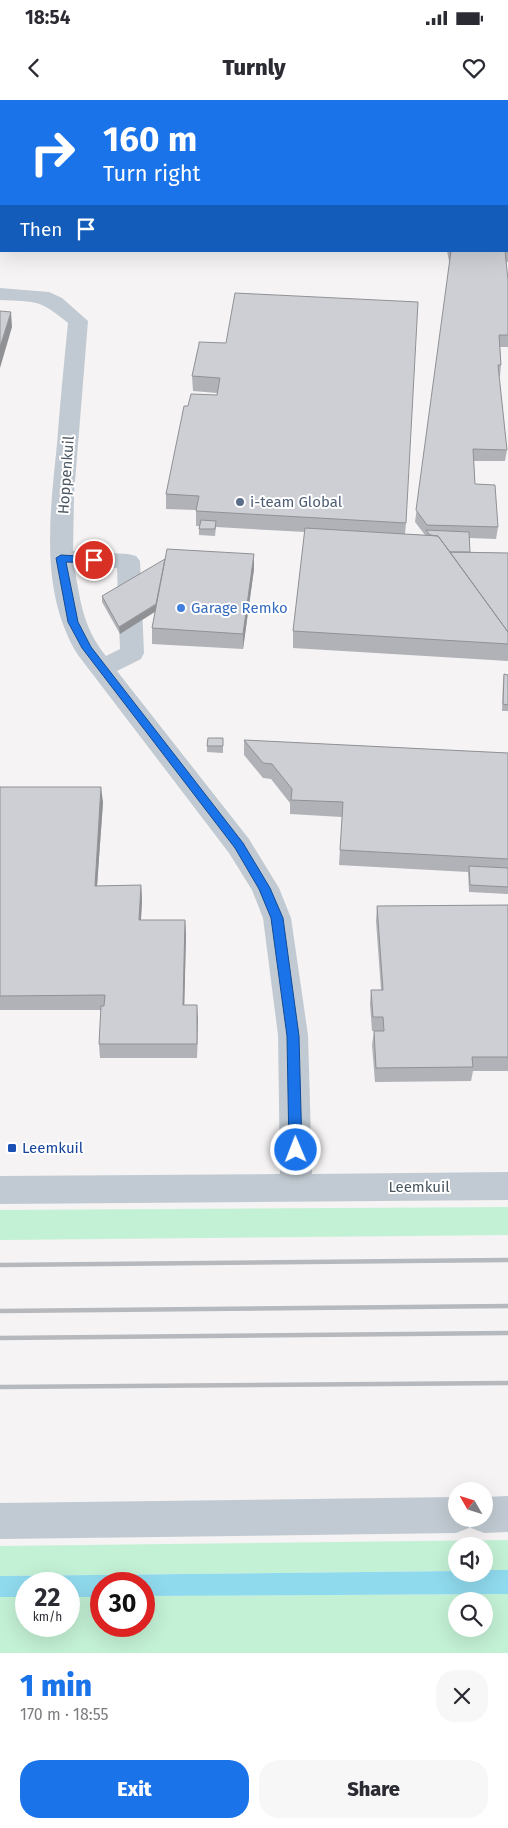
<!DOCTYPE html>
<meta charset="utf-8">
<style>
:root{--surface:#fff;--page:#f7f7f7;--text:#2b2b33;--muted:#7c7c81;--accent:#1a73e8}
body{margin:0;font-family:"Fira Sans",sans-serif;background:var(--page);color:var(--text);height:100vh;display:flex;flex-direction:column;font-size:19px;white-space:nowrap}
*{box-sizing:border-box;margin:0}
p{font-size:16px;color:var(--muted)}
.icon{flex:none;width:28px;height:28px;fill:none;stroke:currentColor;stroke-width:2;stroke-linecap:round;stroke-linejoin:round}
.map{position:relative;height:1553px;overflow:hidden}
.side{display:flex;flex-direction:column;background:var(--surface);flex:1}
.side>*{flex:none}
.guide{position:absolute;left:0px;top:0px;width:509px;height:152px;box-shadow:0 5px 20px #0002;background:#1a73e8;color:#fff;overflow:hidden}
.needle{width:32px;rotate:309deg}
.buttons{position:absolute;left:448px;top:1382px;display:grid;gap:10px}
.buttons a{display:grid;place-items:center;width:45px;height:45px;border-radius:50%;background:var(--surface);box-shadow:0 5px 20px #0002;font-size:25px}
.speed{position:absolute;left:15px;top:1472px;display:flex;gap:10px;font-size:25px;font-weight:700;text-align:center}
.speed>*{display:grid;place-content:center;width:65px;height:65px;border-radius:50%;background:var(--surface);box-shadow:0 5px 20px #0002;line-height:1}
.speed small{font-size:12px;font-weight:400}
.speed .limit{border:8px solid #d22;background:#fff;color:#111}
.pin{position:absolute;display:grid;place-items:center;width:42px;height:42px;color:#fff;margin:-21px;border:2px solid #fff;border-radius:50%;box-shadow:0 1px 5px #0007}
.me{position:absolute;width:55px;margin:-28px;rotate:359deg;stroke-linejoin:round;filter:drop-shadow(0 0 4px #0008)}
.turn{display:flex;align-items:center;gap:18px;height:105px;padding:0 20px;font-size:22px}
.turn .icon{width:65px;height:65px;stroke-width:2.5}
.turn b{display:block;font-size:35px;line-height:42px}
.then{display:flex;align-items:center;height:48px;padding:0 20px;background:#0003;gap:10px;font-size:19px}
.round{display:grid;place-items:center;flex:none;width:52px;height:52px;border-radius:20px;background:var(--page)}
.overview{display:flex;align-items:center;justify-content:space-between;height:85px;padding:0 20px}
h1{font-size:30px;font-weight:800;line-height:38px;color:var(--accent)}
.cta{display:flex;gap:10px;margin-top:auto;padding:10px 20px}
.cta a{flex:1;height:58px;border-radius:20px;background:var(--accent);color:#fff;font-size:20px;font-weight:800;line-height:58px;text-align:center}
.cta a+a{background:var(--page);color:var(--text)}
.status{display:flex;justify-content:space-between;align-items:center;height:35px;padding:0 25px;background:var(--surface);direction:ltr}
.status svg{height:14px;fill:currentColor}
header{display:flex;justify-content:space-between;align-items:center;height:65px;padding:0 20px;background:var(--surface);font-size:22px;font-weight:800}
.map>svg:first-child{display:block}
.green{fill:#c3f1d5;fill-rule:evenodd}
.water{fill:#90daee}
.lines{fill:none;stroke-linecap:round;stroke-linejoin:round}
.minor{fill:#c1cad2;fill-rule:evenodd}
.rail{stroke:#b5b8bd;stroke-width:4.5}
.wall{fill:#b0b2b7}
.shaded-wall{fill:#909195}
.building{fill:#cdcfd5;stroke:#909195}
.route{fill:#1a73e8;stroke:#114b97}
.service-dot{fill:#5c6f8a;stroke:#fff;stroke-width:2}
.shop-dot{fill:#3f7fe0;stroke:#fff;stroke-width:2}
.transit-dot{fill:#1a4fb4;stroke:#fff;stroke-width:2}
.labels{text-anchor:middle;stroke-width:4;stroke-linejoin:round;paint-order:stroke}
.street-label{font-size:15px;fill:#4a5661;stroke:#fff}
.service-label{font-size:15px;fill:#4e5e75;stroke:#fff;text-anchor:start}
.shop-label{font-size:15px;fill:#366cbe;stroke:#fff;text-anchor:start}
.transit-label{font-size:15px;fill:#164399;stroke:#fff;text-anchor:start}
</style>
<div class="status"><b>18:54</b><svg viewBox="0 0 49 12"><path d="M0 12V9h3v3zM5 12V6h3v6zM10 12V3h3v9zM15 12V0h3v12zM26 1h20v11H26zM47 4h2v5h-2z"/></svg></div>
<header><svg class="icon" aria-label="back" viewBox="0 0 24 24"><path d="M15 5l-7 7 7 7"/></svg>Turnly<svg class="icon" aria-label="heart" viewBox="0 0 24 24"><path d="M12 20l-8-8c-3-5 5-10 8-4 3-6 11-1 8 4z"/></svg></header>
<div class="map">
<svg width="508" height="1553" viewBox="0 0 508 1553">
<rect width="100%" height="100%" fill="#f5f3f3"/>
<path class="green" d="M 508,1107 L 508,1135 L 0,1140 L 0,1110 Z
M 508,1440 L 508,1470 L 484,1470 L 484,1446 L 456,1446 L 456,1471 L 0,1476 L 0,1446 Z
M 508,1494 L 508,1553 L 0,1553 L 0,1497 L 26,1497 L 26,1526 L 69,1526 L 69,1497 L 101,1497 L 101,1526 L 144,1526 L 144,1496 ZM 456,1501 L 484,1501 L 484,1529 L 456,1529 Z"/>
<path class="water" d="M 484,1470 L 508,1470 L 508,1494 L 144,1496 L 144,1484 L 101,1484 L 101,1497 L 69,1497 L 69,1484 L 26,1484 L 26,1497 L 0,1497 L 0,1476 L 456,1471 L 456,1474 L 484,1474 Z"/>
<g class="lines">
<path class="minor" d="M 0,188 L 49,192 L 62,198 L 88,221 L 74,394 L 73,451 L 128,454 L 136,456 L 140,461 L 144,553 L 141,559 L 117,571 L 249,739 L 279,788 L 291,818 L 308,935 L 312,1074 L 508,1072 L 508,1100 L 0,1104 L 0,1076 L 280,1074 L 278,935 L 263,818 L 252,790 L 229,753 L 78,555 C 39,492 50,414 57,344 C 60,303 64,263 68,223 C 39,199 37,202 0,200 ZM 74,466 L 117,468 L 120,549 L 106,556 C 82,526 81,502 74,466 Z
M 508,1396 L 508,1432 L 484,1433 L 471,1428 L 470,1425 L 469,1428 L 456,1433 L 0,1439 L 0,1403 L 456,1397 L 456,1419 L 484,1419 L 484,1397 Z"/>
<path class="rail" d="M 0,1165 L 508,1160
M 0,1211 L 508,1206
M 0,1238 L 508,1233
M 0,1287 L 508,1283"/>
</g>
<path class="wall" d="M 421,0 L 508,0 L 508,36 L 508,1 L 422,1 Z
M 1,29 L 1,102 L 0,102 L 0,32 Z
M 508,137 L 508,162 L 506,162 L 508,180 L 508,247 L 500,247 L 501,265 L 500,276 L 499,276 L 507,350 L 505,361 L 474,361 L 475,384 L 498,427 L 496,439 L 470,438 L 470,452 L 508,453 L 508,561 L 293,548 L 293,531 L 305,432 L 216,427 L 215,436 L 199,435 L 199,426 L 196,426 L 196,410 L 166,409 L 166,394 L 188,306 L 217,295 L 217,293 L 193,291 L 192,276 L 199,244 L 406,423 L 405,434 L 425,435 L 415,422 L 450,161 L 449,161 L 447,151 L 508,151 Z
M 254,469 L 243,549 L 152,544 L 152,528 L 155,512 L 120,534 L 102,502 L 102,496 Z
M 504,574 L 508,575 L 508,611 L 502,611 L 503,581 Z
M 223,638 L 223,653 L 207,652 L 207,646 Z
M 244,640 L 508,653 L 508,794 L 469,792 L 468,772 L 339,765 L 342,717 L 290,714 L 290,703 L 271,679 L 263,678 L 244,655 Z
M 0,687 L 103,702 L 97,786 L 141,785 L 142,800 L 141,820 L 185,820 L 186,835 L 184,905 L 197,905 L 197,958 L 100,958 L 99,944 L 101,910 L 0,910 Z
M 508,805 L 508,971 L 473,971 L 471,981 L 375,982 L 372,945 L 374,931 L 372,931 L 370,904 L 371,890 L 381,890 L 376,821 L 377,806 Z"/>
<path class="shaded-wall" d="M 11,212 L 12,227 L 0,268 L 0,247 Z
M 254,454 L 254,469 L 243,549 L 243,534 Z
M 159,503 L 159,509 L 120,534 L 119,527 Z
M 101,687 L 103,702 L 96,800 L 95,786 Z
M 141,785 L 142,800 L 140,835 L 139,820 Z
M 185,820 L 186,835 L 184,919 L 183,905 Z
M 197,905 L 198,920 L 197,958 Z"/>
<path class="building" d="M 87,0 L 238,0 L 238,1 L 87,1 Z
M 424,0 L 508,0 L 508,25 L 508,1 L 425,1 Z
M 1,29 L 1,88 L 0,88 L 0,32 Z
M 451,151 L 505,151 L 508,180 L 508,235 L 499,235 L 501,265 L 498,265 L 507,350 L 473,349 L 475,384 L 495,385 L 498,427 L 427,425 L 416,410 Z
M 235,193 L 418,202 L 406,423 L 196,411 L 199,396 L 166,394 L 184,306 L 188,306 L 191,294 L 217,295 L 220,278 L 192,276 L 199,244 L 199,242 L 226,243 Z
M 0,211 L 11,212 L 0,247 Z
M 201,420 L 216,421 L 215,429 L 199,429 Z
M 305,428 L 438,436 L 508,532 L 508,544 L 293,531 Z
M 426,430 L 469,432 L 470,452 L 450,452 L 438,436 L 430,435 Z
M 167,449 L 254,454 L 243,534 L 152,528 Z
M 450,452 L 508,453 L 508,532 Z
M 165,459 L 156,504 L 119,527 L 102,496 Z
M 504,574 L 508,575 L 508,605 L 503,604 Z
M 208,638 L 223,638 L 223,646 L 207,646 Z
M 244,640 L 508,653 L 508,759 L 340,750 L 343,702 L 291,700 L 292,689 L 272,664 L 263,663 Z
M 0,687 L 101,687 L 95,786 L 141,785 L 139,820 L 185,820 L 183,905 L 197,905 L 197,944 L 99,944 L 101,906 L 104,906 L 105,895 L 0,896 Z
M 469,766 L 508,768 L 508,787 L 470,785 Z
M 508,805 L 508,957 L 472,957 L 473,967 L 376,968 L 374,931 L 384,931 L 383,917 L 373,917 L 371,890 L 383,890 L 377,806 Z"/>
<path class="route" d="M 61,455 L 94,457 L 99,460 L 94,463 L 66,462 L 78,522 L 91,547 L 243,743 L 270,788 L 283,818 L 299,936 L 302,1050 L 300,1053 L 296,1055 L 291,1053 L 289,1050 L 287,936 L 271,818 L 259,789 L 235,748 L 82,548 L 68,522 L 56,458 Z"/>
<circle class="service-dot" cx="240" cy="402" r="5"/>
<circle class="shop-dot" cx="181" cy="508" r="5"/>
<rect class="transit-dot" x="7" y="1043" width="10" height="10" rx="2.5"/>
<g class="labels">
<g class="street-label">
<text transform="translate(66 375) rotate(-86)" y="5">Hoppenkuil</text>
<text x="419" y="1092">Leemkuil</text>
</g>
<g class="service-label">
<text x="250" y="407">i-team Global</text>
</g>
<g class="shop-label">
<text x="191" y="513">Garage Remko</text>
</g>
<g class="transit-label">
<text x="22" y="1053">Leemkuil</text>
</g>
</g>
</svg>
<div class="buttons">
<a><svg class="needle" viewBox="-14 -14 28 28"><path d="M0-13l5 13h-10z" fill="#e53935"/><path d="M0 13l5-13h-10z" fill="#7c7c81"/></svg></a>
<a><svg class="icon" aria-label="sound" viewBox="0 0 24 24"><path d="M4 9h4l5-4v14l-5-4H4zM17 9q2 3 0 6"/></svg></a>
<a><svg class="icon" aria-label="search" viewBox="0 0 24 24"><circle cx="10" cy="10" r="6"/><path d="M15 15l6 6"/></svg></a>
</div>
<div class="speed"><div>22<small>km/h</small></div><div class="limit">30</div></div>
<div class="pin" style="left:94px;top:460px;background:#d93025"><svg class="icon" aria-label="arrive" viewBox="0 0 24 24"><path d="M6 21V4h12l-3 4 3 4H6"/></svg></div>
<svg class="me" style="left:296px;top:1050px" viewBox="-20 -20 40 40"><circle r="17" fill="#1a73e8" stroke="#fff" stroke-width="3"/><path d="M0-11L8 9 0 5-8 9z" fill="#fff"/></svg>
<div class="guide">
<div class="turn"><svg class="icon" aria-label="right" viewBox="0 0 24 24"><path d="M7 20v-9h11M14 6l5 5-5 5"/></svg><div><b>160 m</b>Turn right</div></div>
<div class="then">Then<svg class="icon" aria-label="arrive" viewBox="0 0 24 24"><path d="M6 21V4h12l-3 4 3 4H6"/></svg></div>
</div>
</div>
<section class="side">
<div class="overview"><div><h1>1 min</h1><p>170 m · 18:55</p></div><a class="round"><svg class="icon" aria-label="close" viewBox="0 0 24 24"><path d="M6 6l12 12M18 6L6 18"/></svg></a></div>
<div class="cta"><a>Exit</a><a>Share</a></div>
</section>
